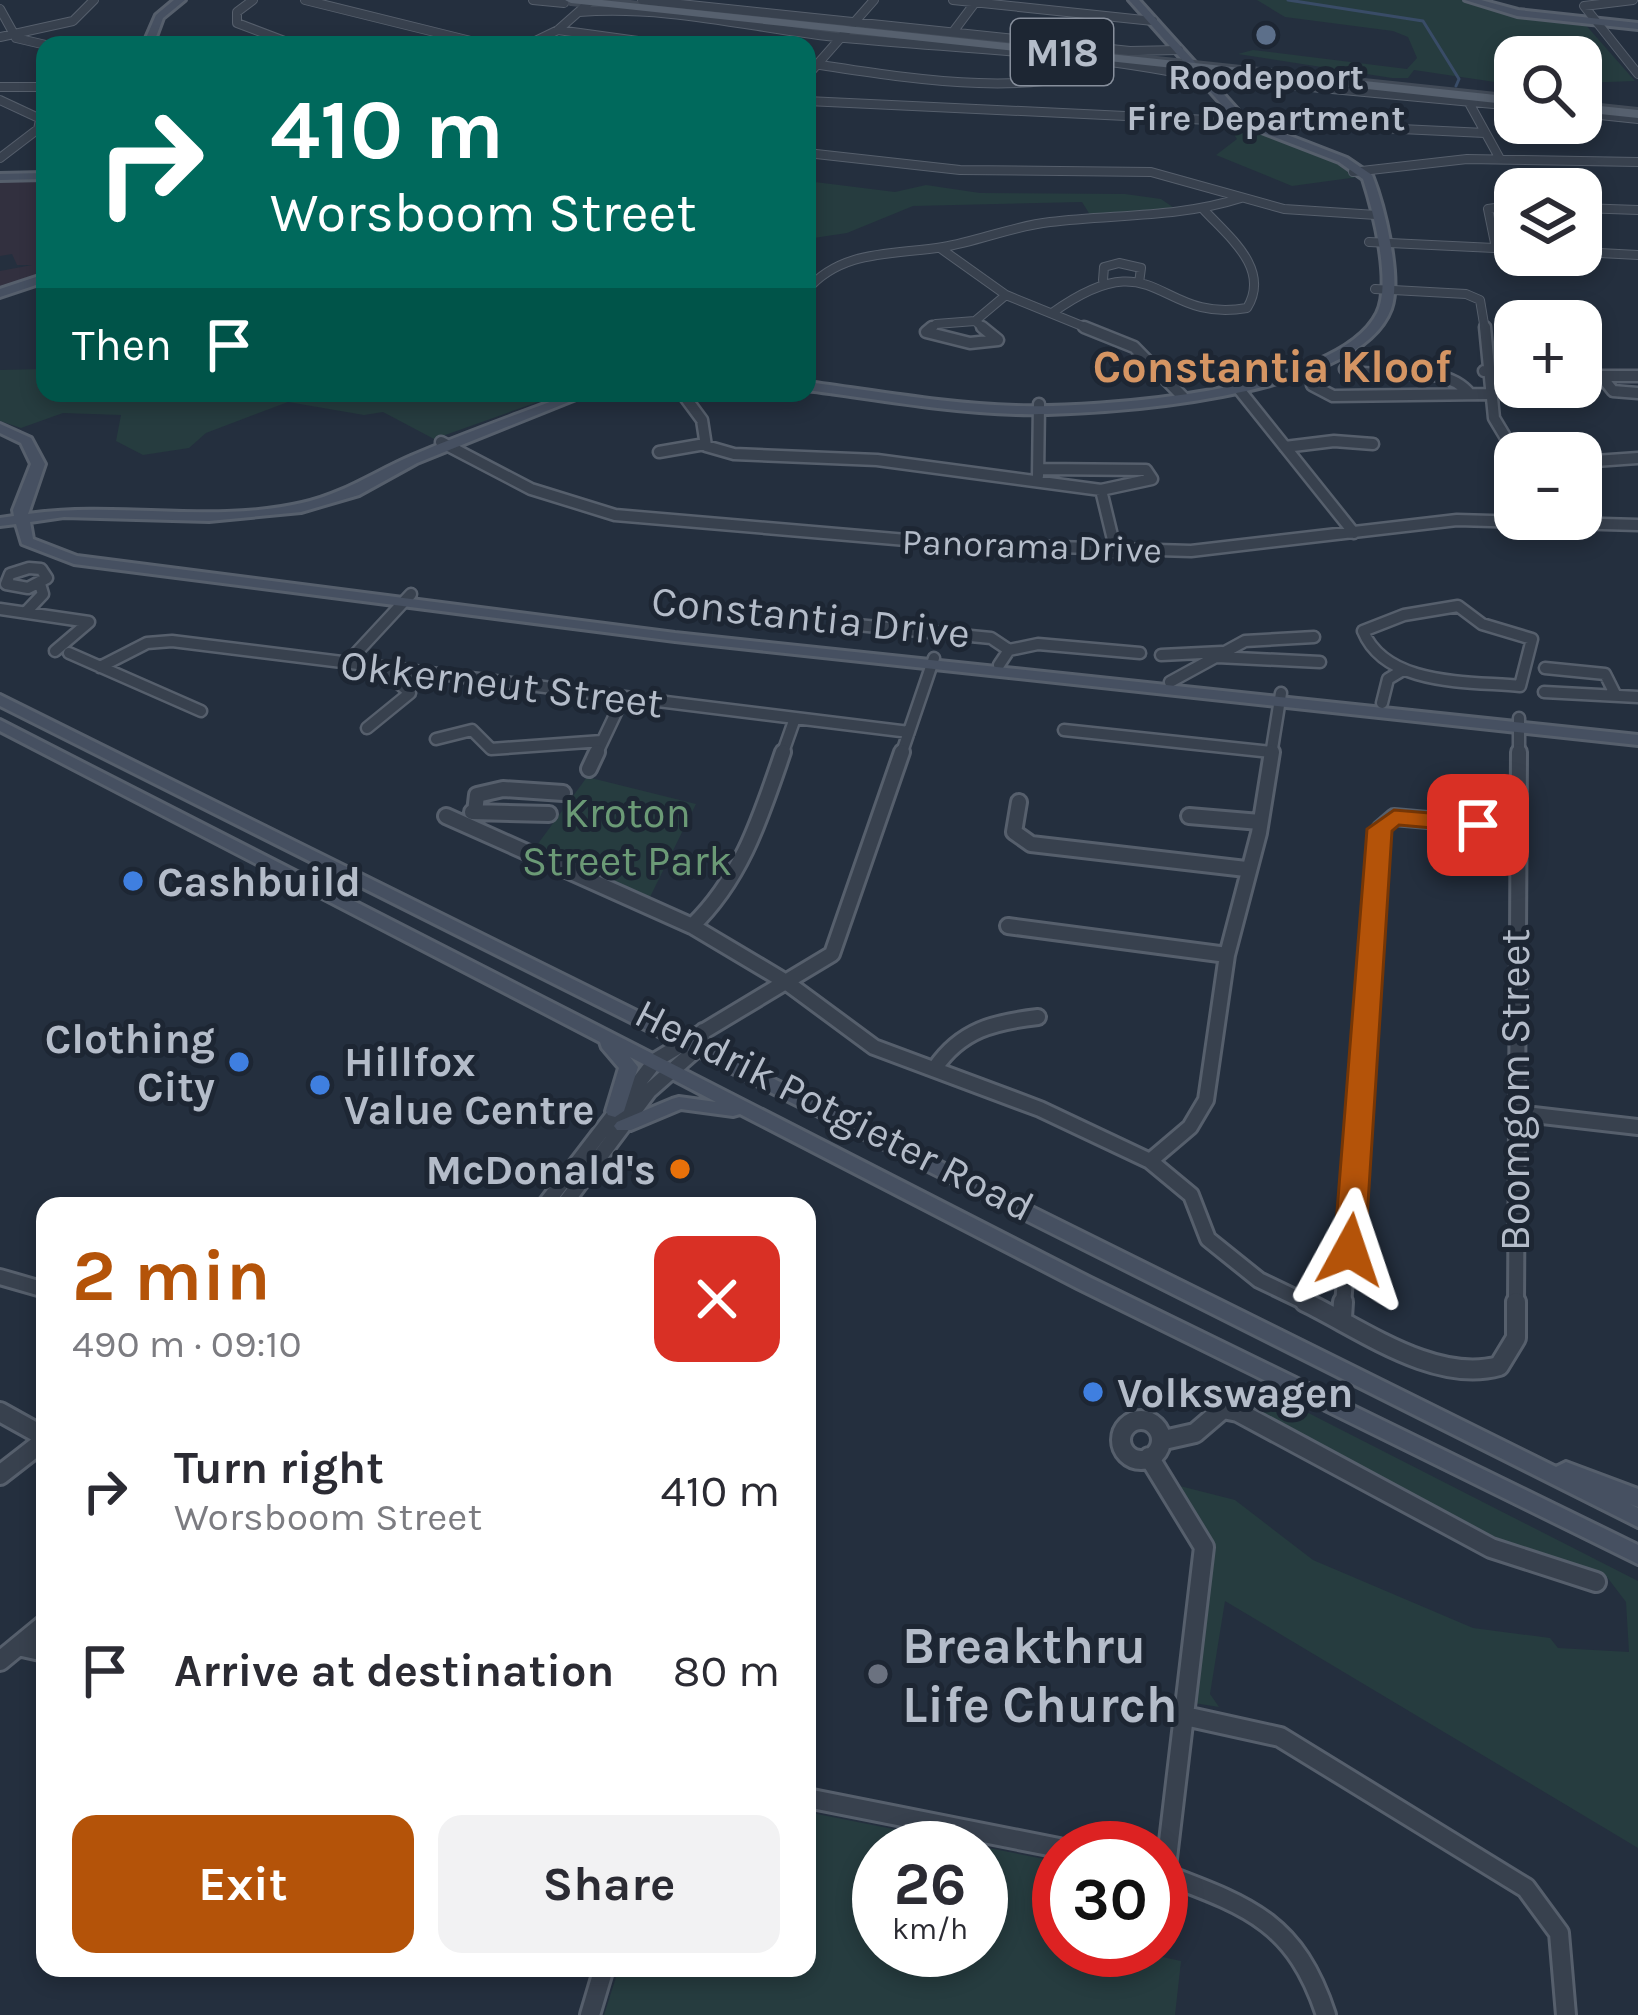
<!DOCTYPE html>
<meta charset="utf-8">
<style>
:root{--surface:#fff;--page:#f2f2f3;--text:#2b2b33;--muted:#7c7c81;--accent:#b45309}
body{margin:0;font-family:Karla,sans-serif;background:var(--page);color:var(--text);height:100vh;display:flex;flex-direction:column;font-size:45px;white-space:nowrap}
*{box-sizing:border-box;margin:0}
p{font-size:39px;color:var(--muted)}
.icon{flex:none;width:66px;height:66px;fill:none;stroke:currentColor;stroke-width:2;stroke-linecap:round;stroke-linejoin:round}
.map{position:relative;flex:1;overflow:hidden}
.drawer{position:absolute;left:36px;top:1197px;width:780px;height:780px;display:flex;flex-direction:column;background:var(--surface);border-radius:24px;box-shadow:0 6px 18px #0003}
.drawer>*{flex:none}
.banner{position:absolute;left:36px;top:36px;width:780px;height:366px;border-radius:24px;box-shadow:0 6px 18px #0003;background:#00695c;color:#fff;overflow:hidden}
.controls{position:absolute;left:1494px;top:36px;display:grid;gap:24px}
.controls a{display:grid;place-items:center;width:108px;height:108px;border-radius:24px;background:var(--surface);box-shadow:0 6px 18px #0003;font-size:60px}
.speed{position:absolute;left:852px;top:1821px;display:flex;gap:24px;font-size:60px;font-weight:700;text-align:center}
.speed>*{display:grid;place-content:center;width:156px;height:156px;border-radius:50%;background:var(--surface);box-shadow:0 6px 18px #0003;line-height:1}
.speed small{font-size:30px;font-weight:400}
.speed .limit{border:18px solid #d22;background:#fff;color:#111}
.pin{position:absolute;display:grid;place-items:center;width:102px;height:102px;color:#fff;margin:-51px;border-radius:24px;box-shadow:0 6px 18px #0006}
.me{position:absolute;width:132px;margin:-66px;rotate:5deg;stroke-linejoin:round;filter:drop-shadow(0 0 9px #0008)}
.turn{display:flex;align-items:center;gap:42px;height:252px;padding:0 36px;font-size:54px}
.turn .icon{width:156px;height:156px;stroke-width:2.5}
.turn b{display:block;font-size:84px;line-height:102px}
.then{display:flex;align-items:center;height:114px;padding:0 36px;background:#0003;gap:24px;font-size:45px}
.round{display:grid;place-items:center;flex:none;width:126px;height:126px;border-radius:24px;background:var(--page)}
.headline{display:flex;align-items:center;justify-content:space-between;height:204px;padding:0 36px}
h1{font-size:72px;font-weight:700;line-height:90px;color:var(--accent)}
.primary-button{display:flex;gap:24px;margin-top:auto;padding:24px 36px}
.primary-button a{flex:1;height:138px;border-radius:24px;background:var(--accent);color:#fff;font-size:48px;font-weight:700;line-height:138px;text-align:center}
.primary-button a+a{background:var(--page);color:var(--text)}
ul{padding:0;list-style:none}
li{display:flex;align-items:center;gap:36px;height:180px;padding:0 36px}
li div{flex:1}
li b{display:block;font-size:45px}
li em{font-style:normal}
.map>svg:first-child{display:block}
.medical{fill:#32303f}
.green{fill:#263c3f;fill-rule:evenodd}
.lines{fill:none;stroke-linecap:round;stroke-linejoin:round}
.stream{stroke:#394c67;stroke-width:3}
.street-far3-casing{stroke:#565f6c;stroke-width:10}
.street-far2-casing{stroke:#565f6c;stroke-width:15}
.street-far1-casing{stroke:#565f6c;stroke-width:20}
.street-casing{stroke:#565f6c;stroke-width:24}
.secondary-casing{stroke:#565f6c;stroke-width:6}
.primary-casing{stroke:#414a57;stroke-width:6}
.street-far3{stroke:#38414e;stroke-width:8}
.street-far2{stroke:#38414e;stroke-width:10}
.street-far1{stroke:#38414e;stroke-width:14}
.street{stroke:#38414e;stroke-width:18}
.secondary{fill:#465061;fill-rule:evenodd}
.primary{fill:#56606e;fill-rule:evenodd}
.route{fill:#b45309;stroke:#753606;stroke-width:3}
.service-dot{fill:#5c6f8a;stroke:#1d2633;stroke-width:4.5}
.shop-dot{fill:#3f7fe0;stroke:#1d2633;stroke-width:4.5}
.food-dot{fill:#e8710a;stroke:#1d2633;stroke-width:4.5}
.worship-dot{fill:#6b7280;stroke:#1d2633;stroke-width:4.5}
.labels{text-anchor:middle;stroke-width:10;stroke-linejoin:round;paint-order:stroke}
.far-poi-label{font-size:36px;font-weight:bold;fill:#b4bcc9;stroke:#1d2633}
.far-street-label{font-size:36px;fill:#b4bcc9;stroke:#1d2633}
.shield{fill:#1d2633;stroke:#878f9c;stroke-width:3}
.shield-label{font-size:39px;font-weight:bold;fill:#b4bcc9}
.street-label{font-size:42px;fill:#b4bcc9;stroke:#1d2633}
.park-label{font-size:42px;fill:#6b9a76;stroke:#1d2633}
.poi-label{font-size:42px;font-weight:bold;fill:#b4bcc9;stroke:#1d2633;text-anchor:start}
.far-district-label{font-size:45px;font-weight:bold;fill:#d59563;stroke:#1d2633}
.near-poi-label{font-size:51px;font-weight:bold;fill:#b4bcc9;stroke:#1d2633;text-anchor:start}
</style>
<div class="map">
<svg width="1638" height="2015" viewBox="0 0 1638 2015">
<rect width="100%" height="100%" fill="#242f3e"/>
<path class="medical" d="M 27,179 L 45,180 L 45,276 L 0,291 L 0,271 L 32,265 L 17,265 L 12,254 L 0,256 L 0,182 Z"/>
<path class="green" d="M 1257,0 L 1462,0 L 1509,15 L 1584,23 L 1635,81 L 1581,83 L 1581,57 L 1515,57 L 1515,85 L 1414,70 L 1408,78 L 1392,78 L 1238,54 L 1253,50 L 1407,69 L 1417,58 L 1408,37 L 1393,31 L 1285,17 Z
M 1236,124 L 1343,166 L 1358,177 L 1292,186 L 1216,155 L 1237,139 L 1230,129 Z
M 807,181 L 895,192 L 926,185 L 980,193 L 1125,194 L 1161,199 L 1177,210 L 1092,218 L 1082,202 L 913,206 L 847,233 L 807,239 Z
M 45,369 L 45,393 L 563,393 L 434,439 L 383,412 L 364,415 L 288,402 L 206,433 L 189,448 L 143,455 L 116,441 L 121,415 L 63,413 L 21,428 L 0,421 L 0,370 Z
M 587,777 L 696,804 L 650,897 L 537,845 Z
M 1277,1397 L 1638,1581 L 1638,1848 L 1225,1601 L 1210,1694 L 1219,1707 L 1194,1703 L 1212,1563 L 1208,1532 L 1176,1485 L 1235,1500 L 1313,1560 L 1473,1628 L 1550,1638 L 1558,1648 L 1629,1652 L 1626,1602 L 1607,1577 L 1497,1545 L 1260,1414 Z
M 807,1812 L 1059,1862 L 1059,1950 L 1130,1950 L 1181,1961 L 1175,2015 L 604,2015 L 619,1968 L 807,1968 ZM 879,1848 L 981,1848 L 981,1950 L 879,1950 Z"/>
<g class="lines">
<path class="stream" d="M 1288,0 L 1423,21 L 1459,79 L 1456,86"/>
<defs>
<path id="street-far3" d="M 253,0 L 237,12 L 237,23 L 295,45
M 305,0 L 487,45
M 533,0 L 564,3
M 642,0 L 1130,51 L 1179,50
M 953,0 L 1153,21
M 1633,0 L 1584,6 L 1638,74
M 0,9 L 15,36
M 579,12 C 670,5 755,29 845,38 C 962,49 1078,52 1193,76
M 558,30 L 667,45
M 953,32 L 977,0
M 0,37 L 73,21 L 94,0
M 16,38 L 46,45
M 527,45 L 558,30 L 592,0
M 807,63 C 884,74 1040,104 1107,61
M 807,76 L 874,0
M 1203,77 L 1515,106
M 0,87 L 45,87
M 0,100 L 45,121
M 807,101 L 1485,133
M 1468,101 L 1500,159
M 1581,113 L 1638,119
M 807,153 L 960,170 L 1151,172 L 1284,209 L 1376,215
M 0,158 L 38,129 L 40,120
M 1353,172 L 1467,159 L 1638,162
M 1581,208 L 1638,210
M 1369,242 L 1515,249
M 940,248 L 1006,295 L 1092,330
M 1496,248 L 1488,209 L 1515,205
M 1581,252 L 1638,255
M 1103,280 L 1104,267 L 1119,263 L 1141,268 L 1139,283
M 1375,289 L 1466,294 L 1480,300 L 1485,330
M 807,290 C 842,249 894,255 943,247 C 979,241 1013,226 1050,222 C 1115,214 1178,218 1241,198
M 1052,313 C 1158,237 1156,324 1247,308 C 1271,269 1229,237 1204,210
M 975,321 L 986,330
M 975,321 L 1006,295
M 929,330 L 936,324 L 975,321"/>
<path id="street-far2" d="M 932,327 L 926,332 L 970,343 L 998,340 L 982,327
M 1084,327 L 1134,347 L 1183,397
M 1485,327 L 1494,418 L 1515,453
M 1345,369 C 1385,383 1440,359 1470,394
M 1484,371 L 1515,374
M 1581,376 L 1638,376
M 1601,376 L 1613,391 L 1638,393
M 1234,383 L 1354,533
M 1312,385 L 1333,396 L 1487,394
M 682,393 L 702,420 L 706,446 L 734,454 L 877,460 L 1101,490 L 1152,479 L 1146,470 L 1039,469
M 441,442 L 531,489 L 615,515 L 953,544 L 1191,551 L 1457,520 L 1638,525
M 1285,447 L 1334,441 L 1373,444
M 659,452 L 705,444
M 1581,462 L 1638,458
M 1038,476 L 1039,404
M 1101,490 L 1116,552
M 29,568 L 41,569 L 47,578 L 28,588 L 6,584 L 10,574 Z
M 1458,606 L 1482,624 L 1532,639 L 1520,686 C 1470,681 1386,687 1363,631 L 1404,615 Z
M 0,609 L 89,622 L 55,651
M 26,612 L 43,594 L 40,584
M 847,624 L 991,638 L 1009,650
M 69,653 L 201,711
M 1161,655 L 1222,652
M 1217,657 L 1320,662
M 347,663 L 411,594
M 999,665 L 1009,650 L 1038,644 L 1140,653
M 100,667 L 147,643 L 172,641 L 909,732
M 1545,668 L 1605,674 L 1616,696
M 1170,682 L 1245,641 L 1314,637
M 1544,692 L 1638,697
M 1382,703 L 1388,679 L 1403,670
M 367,728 L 410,693 L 380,667
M 1064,730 L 1271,752
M 436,739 L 472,730 L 491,749 L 602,741
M 596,755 L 623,698
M 782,755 L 794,721
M 901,755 L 934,658
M 1271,755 L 1281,693
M 1519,755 L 1519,718"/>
<path id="street-far1" d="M 589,769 L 597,752
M 1019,802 L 1014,832 L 1031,844 L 1246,869
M 472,812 L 549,814
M 475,812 L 477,795 L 503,789 L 563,793
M 446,816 L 692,926 L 786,982 L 874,1047 L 1040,1109 L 1150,1161 L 1191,1195 L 1208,1239 L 1259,1280 L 1311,1305
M 1189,816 L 1260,822
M 692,926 C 742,878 761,816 783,752
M 1008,926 L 1227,955
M 935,1068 C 961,1030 994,1022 1038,1017
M 1516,1113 L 1638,1127
M 1150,1161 L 1190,1127 L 1206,1100 L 1227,955 L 1259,833 L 1272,752
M 544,1206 L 656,1060 L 832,954 L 902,752
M 563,1206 L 649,1091 L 699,1047 L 703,1031
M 0,1277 L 45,1290
M 1343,1305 L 1380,829 L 1394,817 L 1516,828
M 1516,1305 L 1519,752"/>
<path id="street" d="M 1305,1302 C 1361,1329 1435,1384 1499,1366 L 1516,1338 L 1516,1302
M 1342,1318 L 1343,1302
M 0,1412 L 45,1437
M1121 1440a20 20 0 1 1 40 0a20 20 0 1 1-40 0Z
M 1164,1440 L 1195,1433 L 1223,1409 L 1238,1412 L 1491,1548 L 1596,1582
M 1149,1457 L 1204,1547 L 1165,1875
M 0,1475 L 45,1440
M 18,1646 L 45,1652
M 0,1661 L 45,1624
M 1185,1716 L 1280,1737 L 1526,1888 L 1559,1933 L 1566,2015
M 807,1798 L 1059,1848
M 1161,1873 C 1248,1906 1295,1921 1326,2015
M 590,2015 L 604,1968"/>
<path id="secondary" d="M 174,0 L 185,0 L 163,18 L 153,45 L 143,45 L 156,15 Z
M 1129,0 L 1139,0 L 1246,119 L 1347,158 L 1372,175 C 1384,205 1402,278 1391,309 C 1358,399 1099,416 1016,414 C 946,412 876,399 807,390 L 807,382 C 876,391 946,404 1016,406 C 1097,408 1337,392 1377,313 C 1392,283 1373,210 1363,179 L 1339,162 L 1238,123 Z
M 1465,0 L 1481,0 L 1518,10 L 1638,23 L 1638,29 L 1517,16 Z
M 45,173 L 45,179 L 0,180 L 0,174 Z
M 45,274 L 45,282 L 0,297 L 0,289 Z
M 573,393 L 591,393 L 417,463 L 359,495 L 301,512 L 209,521 L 64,517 L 30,522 L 33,539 L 77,556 L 675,633 L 1638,735 L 1638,745 L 675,641 L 74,564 L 22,544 L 16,524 L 0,526 L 0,518 L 14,516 L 13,510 L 31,464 L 21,443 L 0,433 L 0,424 L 31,438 L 45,464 L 28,514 C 118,501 212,524 302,503 C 343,494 374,472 411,456 C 464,433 519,414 573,393 Z
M 0,695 L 1556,1467 L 1566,1462 L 1638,1489 L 1638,1507 L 1630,1504 L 1638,1508 L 1638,1527 L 0,706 Z
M 0,720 L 1091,1278 L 1638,1545 L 1638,1564 L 1077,1288 L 740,1114 L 733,1116 L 681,1109 L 631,1130 L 617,1130 L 614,1126 L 617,1122 L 672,1099 L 679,1097 L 716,1102 L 630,1057 L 638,1067 L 624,1111 L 615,1117 L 608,1115 L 606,1111 L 619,1068 L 602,1048 L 600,1042 L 0,731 Z"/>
<path id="primary" d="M 565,0 L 602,0 L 1515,97 L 1515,105 L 571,3 Z
M 1581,104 L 1638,110 L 1638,118 L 1581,112 Z"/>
</defs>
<use href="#street-far3" class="street-far3-casing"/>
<use href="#street-far2" class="street-far2-casing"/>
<use href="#street-far1" class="street-far1-casing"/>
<use href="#street" class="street-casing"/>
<use href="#secondary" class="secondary-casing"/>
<use href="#primary" class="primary-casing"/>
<use href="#street-far3" class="street-far3"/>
<use href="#street-far2" class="street-far2"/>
<use href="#street-far1" class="street-far1"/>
<use href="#street" class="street"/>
<use href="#secondary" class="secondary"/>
<use href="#primary" class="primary"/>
</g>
<path class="route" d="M 1394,810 L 1478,817 L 1491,825 L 1478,832 L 1399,825 L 1392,831 L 1365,1250 L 1350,1260 L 1334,1250 L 1367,829 Z"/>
<circle class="service-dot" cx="1266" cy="35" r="12"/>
<g class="shop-dot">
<circle cx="133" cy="881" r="12"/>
<circle cx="239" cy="1062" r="12"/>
<circle cx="320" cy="1085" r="12"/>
<circle cx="1093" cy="1392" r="12"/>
</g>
<circle class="food-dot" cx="680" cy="1169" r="12"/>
<circle class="worship-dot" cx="878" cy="1674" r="12"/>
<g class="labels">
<g class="far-poi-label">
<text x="1266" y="89">Roodepoort<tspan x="1266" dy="41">Fire Department</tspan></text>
</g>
<g class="far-street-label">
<text transform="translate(1032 545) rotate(2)" y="13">Panorama Drive</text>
</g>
<rect class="shield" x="1011" y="19" width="102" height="66" rx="9"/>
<g class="shield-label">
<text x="1062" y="66">M18</text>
</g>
<g class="street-label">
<text transform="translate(811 616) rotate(6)" y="15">Constantia Drive</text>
<text transform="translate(502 683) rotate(7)" y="15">Okkerneut Street</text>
<text transform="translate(1514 1090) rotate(-90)" y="15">Boomgom Street</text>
<text transform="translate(835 1109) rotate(27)" y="15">Hendrik Potgieter Road</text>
</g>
<g class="park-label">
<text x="627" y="827">Kroton<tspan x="627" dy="48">Street Park</tspan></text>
</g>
<g class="poi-label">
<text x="157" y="896">Cashbuild</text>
<text x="215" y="1053" text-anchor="end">Clothing<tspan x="215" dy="48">City</tspan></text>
<text x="344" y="1076">Hillfox<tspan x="344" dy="48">Value Centre</tspan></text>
<text x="656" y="1184" text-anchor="end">McDonald's</text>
<text x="1117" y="1407">Volkswagen</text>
</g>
<g class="far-district-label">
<text x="1272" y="382">Constantia Kloof</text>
</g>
<g class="near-poi-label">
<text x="902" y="1663">Breakthru<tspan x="902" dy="59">Life Church</tspan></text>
</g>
</g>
</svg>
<div class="controls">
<a><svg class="icon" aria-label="search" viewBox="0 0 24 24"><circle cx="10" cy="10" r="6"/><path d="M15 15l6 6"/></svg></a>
<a><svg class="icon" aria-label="layers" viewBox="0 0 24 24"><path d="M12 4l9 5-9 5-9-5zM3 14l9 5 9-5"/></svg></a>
<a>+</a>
<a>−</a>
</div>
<div class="speed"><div>26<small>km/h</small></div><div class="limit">30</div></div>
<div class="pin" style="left:1478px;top:825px;background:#d93025"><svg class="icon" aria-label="arrive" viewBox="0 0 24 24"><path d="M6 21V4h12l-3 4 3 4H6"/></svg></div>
<svg class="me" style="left:1350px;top:1250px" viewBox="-20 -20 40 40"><path d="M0-17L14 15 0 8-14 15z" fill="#b45309" stroke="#fff" stroke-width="4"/></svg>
<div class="banner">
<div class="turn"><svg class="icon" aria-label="right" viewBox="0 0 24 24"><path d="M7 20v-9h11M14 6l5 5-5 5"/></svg><div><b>410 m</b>Worsboom Street</div></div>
<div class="then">Then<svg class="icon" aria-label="arrive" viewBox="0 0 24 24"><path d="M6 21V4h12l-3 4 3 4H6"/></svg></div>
</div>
<section class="drawer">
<div class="headline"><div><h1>2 min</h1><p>490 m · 09:10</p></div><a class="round" style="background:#d93025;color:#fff"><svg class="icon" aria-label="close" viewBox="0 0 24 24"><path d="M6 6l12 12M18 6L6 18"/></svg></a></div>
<ul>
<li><svg class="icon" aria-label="right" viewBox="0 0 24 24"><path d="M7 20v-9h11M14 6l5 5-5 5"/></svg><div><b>Turn right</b><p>Worsboom Street</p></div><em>410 m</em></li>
<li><svg class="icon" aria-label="arrive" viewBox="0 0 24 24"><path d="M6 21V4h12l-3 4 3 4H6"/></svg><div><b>Arrive at destination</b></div><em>80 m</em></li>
</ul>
<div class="primary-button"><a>Exit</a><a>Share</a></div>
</section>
</div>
